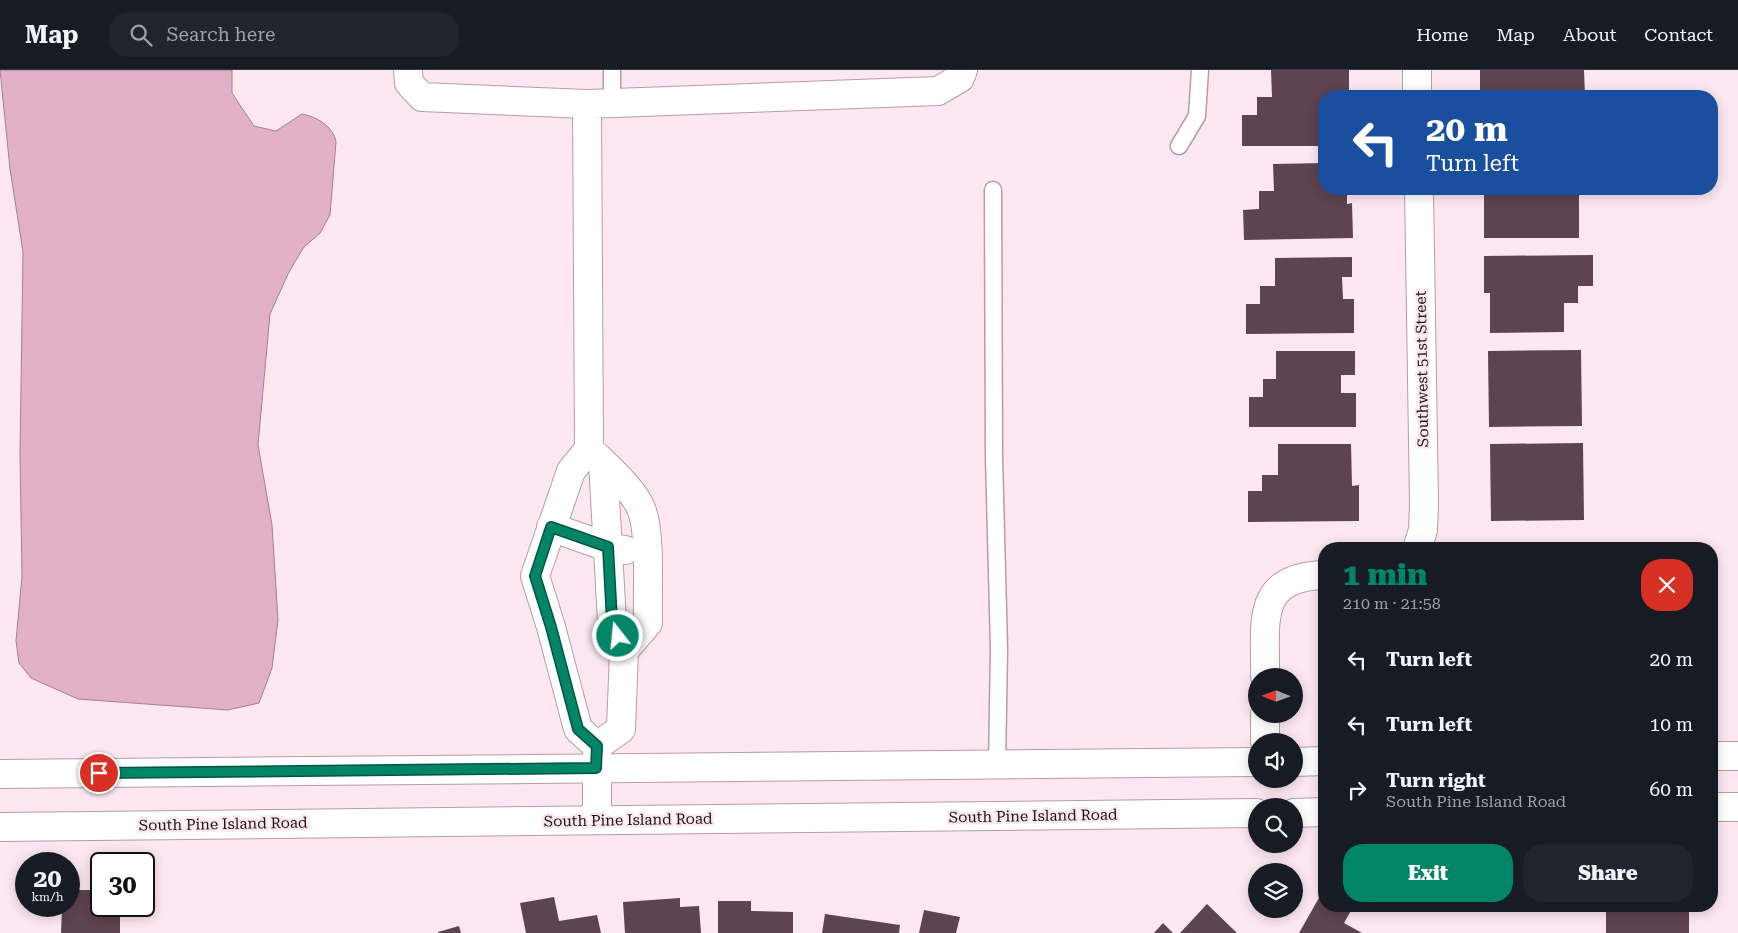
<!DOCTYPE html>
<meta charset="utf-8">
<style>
:root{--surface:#171b24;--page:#20242c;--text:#f1f3f6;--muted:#9ea1a6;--line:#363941;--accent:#028567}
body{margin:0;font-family:"Roboto Serif",serif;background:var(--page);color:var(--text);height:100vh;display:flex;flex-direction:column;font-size:19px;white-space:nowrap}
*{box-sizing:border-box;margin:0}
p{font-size:16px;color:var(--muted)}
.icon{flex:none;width:28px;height:28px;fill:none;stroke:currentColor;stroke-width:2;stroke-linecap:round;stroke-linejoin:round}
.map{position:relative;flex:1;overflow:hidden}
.details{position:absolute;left:1318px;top:472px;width:400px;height:370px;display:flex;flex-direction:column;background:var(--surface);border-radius:20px;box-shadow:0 2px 12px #0003}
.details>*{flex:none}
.guide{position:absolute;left:1318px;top:20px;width:400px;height:105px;border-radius:20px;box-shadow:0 2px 12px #0003;background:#1a4fa0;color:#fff;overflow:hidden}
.needle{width:32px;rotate:271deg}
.tools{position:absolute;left:1248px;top:598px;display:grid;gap:10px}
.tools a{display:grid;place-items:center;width:55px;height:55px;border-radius:50%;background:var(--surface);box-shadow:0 2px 12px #0003;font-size:25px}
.speed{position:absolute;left:15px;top:782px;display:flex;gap:10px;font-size:25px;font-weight:700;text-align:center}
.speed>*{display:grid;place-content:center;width:65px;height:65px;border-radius:50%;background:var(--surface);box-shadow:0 2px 12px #0003;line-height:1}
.speed small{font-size:12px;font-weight:400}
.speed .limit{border:2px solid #111;border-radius:8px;background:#fff;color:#111}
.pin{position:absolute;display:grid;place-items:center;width:42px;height:42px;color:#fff;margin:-21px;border:2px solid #fff;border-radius:50%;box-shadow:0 1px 5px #0007}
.me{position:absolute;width:55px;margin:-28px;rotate:344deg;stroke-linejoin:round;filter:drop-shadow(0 0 4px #0008)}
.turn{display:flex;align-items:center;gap:18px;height:105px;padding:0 25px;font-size:22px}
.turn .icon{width:65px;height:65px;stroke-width:2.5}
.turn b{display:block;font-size:35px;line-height:42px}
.round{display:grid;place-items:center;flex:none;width:52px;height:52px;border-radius:20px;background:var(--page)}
.headline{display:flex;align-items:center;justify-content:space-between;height:85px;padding:0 25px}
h1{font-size:30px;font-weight:800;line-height:38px;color:var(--accent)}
.primary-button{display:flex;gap:10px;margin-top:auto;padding:10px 25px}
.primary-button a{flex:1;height:58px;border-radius:20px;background:var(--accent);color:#fff;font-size:20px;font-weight:800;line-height:58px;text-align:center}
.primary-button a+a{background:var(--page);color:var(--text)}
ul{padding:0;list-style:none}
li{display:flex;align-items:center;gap:15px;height:65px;padding:0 25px}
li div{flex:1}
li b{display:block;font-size:19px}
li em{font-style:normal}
header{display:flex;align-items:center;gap:30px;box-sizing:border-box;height:70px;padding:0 25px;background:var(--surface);border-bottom:1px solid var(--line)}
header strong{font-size:24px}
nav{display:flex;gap:28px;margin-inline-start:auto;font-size:18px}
.search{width:350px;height:45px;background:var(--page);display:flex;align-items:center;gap:12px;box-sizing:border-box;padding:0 18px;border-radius:20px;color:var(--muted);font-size:19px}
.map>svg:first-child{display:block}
.water{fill:#e1afc6;stroke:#a68092}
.building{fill:#5e4350}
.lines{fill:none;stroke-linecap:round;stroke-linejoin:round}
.lane-casing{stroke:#b99aa8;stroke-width:19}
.street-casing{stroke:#b99aa8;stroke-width:30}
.secondary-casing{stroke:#b99aa8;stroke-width:30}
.lane{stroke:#fff;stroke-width:16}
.street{stroke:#fff;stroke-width:28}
.secondary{stroke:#fff;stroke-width:28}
.route-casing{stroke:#015643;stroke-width:12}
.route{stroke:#028567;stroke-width:9}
.labels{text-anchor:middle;stroke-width:5;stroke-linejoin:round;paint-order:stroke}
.street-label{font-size:15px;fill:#1e1217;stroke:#fde8f1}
</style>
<header>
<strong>Map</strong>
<div class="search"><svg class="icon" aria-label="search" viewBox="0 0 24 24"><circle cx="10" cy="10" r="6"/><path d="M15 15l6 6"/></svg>Search here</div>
<nav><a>Home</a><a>Map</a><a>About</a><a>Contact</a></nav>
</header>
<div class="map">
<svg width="1738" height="863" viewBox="0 0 1738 863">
<rect width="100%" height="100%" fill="#fde8f1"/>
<path class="water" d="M 0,0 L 232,0 L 232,23 L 254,56 L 276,61 L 302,44 C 317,47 333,56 336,72 L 330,145 L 320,163 L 304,177 L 289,202 L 270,244 L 258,375 L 272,455 L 278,550 L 272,598 L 259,633 L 228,640 L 78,629 L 31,608 L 19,593 L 16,571 L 22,506 L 20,383 L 23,182 L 10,99 Z"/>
<path class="building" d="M 1271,0 L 1349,0 L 1349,20 L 1338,20 L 1338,26 L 1324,26 L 1324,76 L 1242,76 L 1242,45 L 1257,45 L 1257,27 L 1272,27 Z
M 1480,0 L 1584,0 L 1585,26 L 1480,26 Z
M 1324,93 L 1324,119 L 1347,119 L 1347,134 L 1352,133 L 1353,168 L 1244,170 L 1243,140 L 1259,139 L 1259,121 L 1274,121 L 1273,94 Z
M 1484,119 L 1579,119 L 1579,168 L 1484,168 Z
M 1593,185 L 1593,216 L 1578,216 L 1578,233 L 1564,233 L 1564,262 L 1490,263 L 1490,223 L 1484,223 L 1484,186 Z
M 1352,187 L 1352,207 L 1342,207 L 1343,229 L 1354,229 L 1354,263 L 1246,264 L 1246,234 L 1260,234 L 1260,216 L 1275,216 L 1275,188 Z
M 1581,280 L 1582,356 L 1489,357 L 1488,281 Z
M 1276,281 L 1355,281 L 1355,305 L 1341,305 L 1341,323 L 1356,323 L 1356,357 L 1249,357 L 1249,327 L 1263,327 L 1263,309 L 1276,309 Z
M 1583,373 L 1584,450 L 1491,451 L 1490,374 Z
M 1278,374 L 1351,374 L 1352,416 L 1359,415 L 1359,451 L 1248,452 L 1248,421 L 1262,421 L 1262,405 L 1278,405 Z
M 1324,819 L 1324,836 L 1353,837 L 1344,853 L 1362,863 L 1299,863 Z
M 69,820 L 101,820 L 101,836 L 120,836 L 120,863 L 61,863 L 62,836 L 69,836 Z
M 554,827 L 559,851 L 597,845 L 601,863 L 526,863 L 520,833 Z
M 680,828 L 680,837 L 699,836 L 701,863 L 625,863 L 623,832 Z
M 718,831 L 751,831 L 751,841 L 793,842 L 793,863 L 718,863 Z
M 1207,834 L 1237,863 L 1180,863 Z
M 1606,836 L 1664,836 L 1664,840 L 1689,840 L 1689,863 L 1606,863 Z
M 924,840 L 960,847 L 956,863 L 919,863 Z
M 825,844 L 900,855 L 899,863 L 822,863 Z
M 1163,853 L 1173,863 L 1154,863 Z
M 459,856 L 461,863 L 438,863 L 438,862 Z"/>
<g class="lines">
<defs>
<path id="lane" d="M 612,0 L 612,33
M 1179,76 L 1197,46 L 1200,0
M 993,120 L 994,387 L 999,579 L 997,695"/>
<path id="street" d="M 408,0 L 409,13 L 422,27 L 587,34 L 938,21 L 960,8 L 963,0
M 1417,0 L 1417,26
M 587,34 L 589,379 L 571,401 L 535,506 L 551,557 L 578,659 L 597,676 L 597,750
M 589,379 C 605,395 635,420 642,441 C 651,465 647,525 648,553 L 624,581 L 621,659 L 597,676
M 603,393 L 612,551 L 624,581
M 551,457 L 607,477 L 625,480
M 1417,479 L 1423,460 L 1424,434 L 1419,119
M 1265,606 C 1266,553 1254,507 1324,505
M 1265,671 L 1265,644"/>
<path id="secondary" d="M 1711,686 L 1738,686
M 1294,692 L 1324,691
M 0,704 L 1256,692
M 1711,737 L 1738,737
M 1294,743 L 1324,742
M 0,757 L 1256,743"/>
</defs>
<use href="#lane" class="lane-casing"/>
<use href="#street" class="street-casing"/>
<use href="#secondary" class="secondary-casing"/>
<use href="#lane" class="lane"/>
<use href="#street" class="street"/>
<use href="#secondary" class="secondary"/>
</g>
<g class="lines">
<defs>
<path id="route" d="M 99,703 L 596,698 L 597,676 L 578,659 L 551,557 L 535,506 L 551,457 L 608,477 L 612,551 L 618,566"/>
</defs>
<use href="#route" class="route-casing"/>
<use href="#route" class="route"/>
</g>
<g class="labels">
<g class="street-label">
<text transform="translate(1422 299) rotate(-91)" y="5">Southwest 51st Street</text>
<text transform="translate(1033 746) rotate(-1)" y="5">South Pine Island Road</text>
<text transform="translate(628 750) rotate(-1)" y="5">South Pine Island Road</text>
<text transform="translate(223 754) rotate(-1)" y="5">South Pine Island Road</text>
</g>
</g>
</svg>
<div class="tools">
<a><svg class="needle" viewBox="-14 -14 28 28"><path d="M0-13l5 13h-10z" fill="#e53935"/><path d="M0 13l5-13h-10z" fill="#9ea1a6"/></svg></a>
<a><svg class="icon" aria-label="sound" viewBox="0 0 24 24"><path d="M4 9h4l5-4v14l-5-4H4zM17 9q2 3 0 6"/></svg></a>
<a><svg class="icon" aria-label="search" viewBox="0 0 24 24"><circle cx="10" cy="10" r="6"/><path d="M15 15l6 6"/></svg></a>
<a><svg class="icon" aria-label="layers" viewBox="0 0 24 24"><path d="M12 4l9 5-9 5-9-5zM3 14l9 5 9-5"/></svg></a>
</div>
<div class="speed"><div>20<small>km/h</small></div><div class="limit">30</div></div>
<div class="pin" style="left:99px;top:703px;background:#d93025"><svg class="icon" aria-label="arrive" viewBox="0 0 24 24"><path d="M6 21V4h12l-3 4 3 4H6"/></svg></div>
<svg class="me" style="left:618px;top:566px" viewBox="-20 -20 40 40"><circle r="17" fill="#028567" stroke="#fff" stroke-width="3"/><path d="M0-11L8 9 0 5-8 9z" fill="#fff"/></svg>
<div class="guide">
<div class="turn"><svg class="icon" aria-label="left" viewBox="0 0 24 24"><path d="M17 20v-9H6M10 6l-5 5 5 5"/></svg><div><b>20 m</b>Turn left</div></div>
</div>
<section class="details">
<div class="headline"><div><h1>1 min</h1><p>210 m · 21:58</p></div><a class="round" style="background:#d93025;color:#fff"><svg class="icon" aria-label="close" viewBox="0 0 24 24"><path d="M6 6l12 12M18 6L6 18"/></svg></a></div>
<ul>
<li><svg class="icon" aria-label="left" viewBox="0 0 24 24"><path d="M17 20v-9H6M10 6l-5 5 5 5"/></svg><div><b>Turn left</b></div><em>20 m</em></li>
<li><svg class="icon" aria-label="left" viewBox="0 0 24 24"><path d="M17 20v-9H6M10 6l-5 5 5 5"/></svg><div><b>Turn left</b></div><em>10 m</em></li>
<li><svg class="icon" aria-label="right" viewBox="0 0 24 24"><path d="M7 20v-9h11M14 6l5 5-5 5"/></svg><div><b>Turn right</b><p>South Pine Island Road</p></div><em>60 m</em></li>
</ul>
<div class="primary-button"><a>Exit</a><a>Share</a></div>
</section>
</div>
